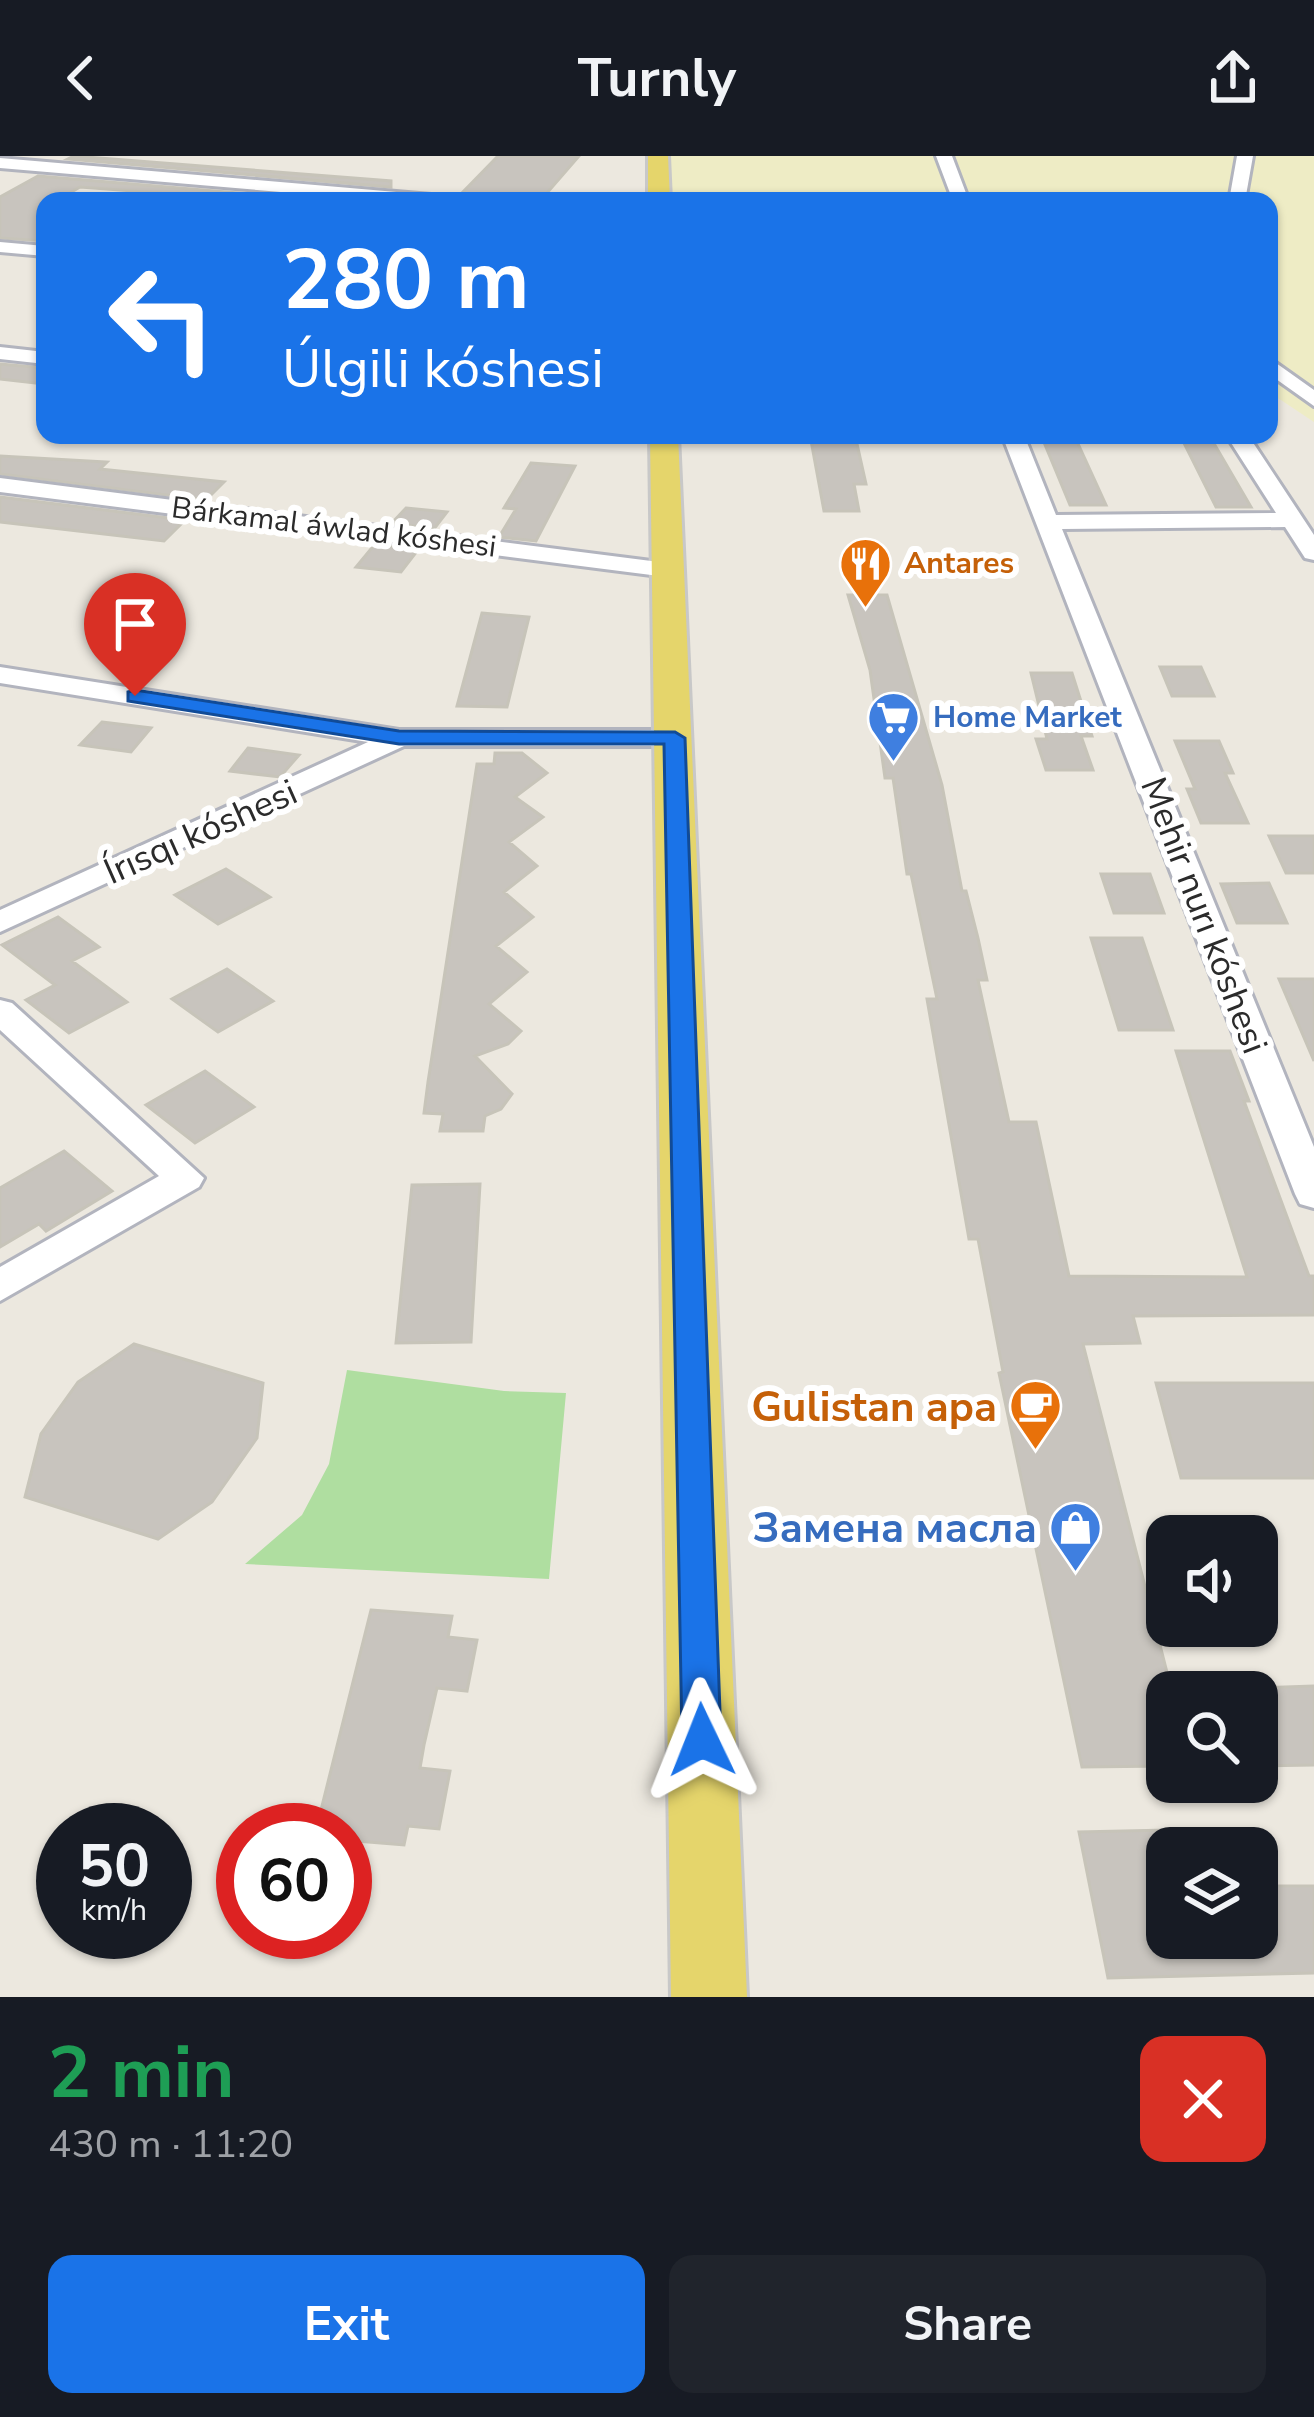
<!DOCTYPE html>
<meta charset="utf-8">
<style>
:root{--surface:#171b24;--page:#20242c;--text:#f1f3f6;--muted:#9ea1a6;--accent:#1a73e8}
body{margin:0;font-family:"Nunito Sans",sans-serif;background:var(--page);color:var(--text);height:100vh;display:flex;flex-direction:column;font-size:45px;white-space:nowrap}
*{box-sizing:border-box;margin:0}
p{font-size:39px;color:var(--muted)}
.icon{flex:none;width:66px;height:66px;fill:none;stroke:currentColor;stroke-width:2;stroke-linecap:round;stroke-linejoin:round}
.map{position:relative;height:1841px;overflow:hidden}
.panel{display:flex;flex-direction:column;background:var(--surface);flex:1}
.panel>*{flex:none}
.top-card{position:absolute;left:36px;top:36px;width:1242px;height:252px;border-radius:24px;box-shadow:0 3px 9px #0004;background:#1a73e8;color:#fff;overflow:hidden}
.fabs{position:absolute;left:1146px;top:1359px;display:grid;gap:24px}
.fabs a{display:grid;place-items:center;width:132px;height:132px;border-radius:24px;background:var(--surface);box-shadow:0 3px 9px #0004;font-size:60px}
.speed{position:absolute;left:36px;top:1647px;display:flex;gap:24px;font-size:60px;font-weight:700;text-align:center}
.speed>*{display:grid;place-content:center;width:156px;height:156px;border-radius:50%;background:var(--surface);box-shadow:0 3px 9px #0004;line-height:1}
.speed small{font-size:30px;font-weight:400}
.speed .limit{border:18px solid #d22;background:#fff;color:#111}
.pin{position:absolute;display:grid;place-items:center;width:102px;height:102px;color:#fff;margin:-123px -51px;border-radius:50% 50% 50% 0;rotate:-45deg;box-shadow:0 0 12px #0007}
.pin .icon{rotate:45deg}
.me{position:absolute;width:132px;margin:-66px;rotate:358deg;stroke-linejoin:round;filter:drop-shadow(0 0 9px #0008)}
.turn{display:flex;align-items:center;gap:42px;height:252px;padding:0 48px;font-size:54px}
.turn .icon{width:156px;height:156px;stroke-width:2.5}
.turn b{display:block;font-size:84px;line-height:102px}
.round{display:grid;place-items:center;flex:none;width:126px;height:126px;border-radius:24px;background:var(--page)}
.overview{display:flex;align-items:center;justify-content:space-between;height:204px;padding:0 48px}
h1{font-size:72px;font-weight:700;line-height:90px;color:#1e9e55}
.button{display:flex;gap:24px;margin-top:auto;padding:24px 48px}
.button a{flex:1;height:138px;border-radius:24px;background:var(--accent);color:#fff;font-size:48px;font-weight:700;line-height:138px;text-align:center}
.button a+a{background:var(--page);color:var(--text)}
header{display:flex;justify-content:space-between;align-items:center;height:156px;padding:0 48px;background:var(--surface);font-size:54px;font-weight:700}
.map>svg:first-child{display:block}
.green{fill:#afdea0}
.sand{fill:#eeecc5}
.building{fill:#c8c4be;stroke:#c7c4b9;stroke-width:3}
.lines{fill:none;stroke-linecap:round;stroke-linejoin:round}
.minor-casing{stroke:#b2b4be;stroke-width:6}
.major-casing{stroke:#c8c8c8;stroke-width:6}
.minor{fill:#fff;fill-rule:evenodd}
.major{fill:#e5d56b;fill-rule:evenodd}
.route{fill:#1a73e8;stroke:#114b97;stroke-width:3}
.labels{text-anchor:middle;stroke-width:12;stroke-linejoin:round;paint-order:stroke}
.far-street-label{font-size:30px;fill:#2b2b2b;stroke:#fff}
.far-food-label{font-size:30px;font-weight:bold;fill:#c56008;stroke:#fff;text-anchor:start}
.far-shop-label{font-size:30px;font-weight:bold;fill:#366cbe;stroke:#fff;text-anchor:start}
.street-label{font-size:36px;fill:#2b2b2b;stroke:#fff}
.near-food-label{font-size:42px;font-weight:bold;fill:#c56008;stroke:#fff;text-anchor:end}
.near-shop-label{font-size:42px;font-weight:bold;fill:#366cbe;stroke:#fff;text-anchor:end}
</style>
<header><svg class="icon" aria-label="back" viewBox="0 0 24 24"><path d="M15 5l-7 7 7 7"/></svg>Turnly<svg class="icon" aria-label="share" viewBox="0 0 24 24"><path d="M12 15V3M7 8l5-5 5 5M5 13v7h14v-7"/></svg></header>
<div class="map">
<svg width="1314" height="1841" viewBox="0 0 1314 1841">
<rect width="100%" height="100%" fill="#ece8df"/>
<path class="green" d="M 347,1214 L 504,1235 L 566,1237 L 549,1423 L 245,1408 L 302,1359 L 329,1308 Z"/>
<path class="sand" d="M 656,0 L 1314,0 L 1314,266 L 1269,236 L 1269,45 L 656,45 Z"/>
<path class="building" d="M 74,0 L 391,25 L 391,31 L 68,3 Z
M 498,0 L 579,0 L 540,45 L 460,39 Z
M 38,20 L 334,45 L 266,45 L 80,31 L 56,45 L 45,45 L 45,85 L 0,82 L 0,41 Z
M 0,208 L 45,212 L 45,228 L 0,223 Z
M 810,279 L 855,279 L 866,328 L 854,328 L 859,355 L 824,355 Z
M 1041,279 L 1074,279 L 1106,349 L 1070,349 Z
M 1180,279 L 1209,279 L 1251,351 L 1216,351 Z
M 0,300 L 107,306 L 100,313 L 224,326 L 206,344 L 0,318 Z
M 531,307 L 575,310 L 536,385 L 499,381 L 516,353 L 504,352 Z
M 0,341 L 185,364 L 164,385 L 0,366 Z
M 406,352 L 447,356 L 434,373 L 392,367 Z
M 375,388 L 418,394 L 401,416 L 356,411 Z
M 848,439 L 887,439 L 942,629 L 962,735 L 966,735 L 978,782 L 987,824 L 978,824 L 1009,966 L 1036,966 L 1069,1120 L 1247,1121 L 1176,895 L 1230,895 L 1249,945 L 1244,945 L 1309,1120 L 1314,1120 L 1314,1159 L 1133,1160 L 1140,1187 L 1083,1188 L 1172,1536 L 1167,1536 L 1167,1610 L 1082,1611 L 999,1217 L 1003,1216 L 978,1083 L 969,1083 L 927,843 L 937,843 L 911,718 L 907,718 L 893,622 L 885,622 L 870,514 Z
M 482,457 L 529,461 L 507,551 L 457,550 Z
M 1160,511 L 1201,511 L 1214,540 L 1172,540 Z
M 1031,517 L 1072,517 L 1092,580 L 1081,580 L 1093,614 L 1046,614 L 1036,583 L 1047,583 Z
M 102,566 L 151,572 L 131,596 L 80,589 Z
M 1175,585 L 1219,585 L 1233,617 L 1225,617 L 1248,667 L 1201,667 L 1187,633 L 1195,633 Z
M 248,592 L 299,599 L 280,621 L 230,615 Z
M 495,597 L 522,597 L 547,617 L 515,641 L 543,661 L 509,686 L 537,710 L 504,736 L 533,761 L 496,790 L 527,816 L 489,848 L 521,875 L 508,888 L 475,900 L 512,938 L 501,953 L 485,960 L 483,975 L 440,975 L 443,958 L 424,957 L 428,926 L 477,608 L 494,608 Z
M 1269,680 L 1314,680 L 1314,717 L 1286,717 Z
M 226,713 L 270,741 L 218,768 L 175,739 Z
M 1101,718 L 1150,718 L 1164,757 L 1114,757 Z
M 1269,727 L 1287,767 L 1237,767 L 1221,728 Z
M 58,761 L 99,791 L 72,805 L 127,846 L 69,877 L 26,844 L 55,829 L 2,789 Z
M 1091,782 L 1142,782 L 1173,874 L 1119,874 Z
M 227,813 L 273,845 L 218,876 L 172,843 Z
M 1279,823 L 1314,823 L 1314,905 Z
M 205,915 L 254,951 L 195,987 L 146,949 Z
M 64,995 L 112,1035 L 46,1075 L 39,1068 L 0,1091 L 0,1032 Z
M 480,1028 L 471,1186 L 396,1187 L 412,1029 Z
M 134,1188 L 263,1227 L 257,1282 L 212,1346 L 158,1383 L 25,1341 L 41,1278 L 78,1226 Z
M 1156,1227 L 1314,1227 L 1314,1322 L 1181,1322 Z
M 371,1454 L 452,1460 L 448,1481 L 477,1484 L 467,1535 L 437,1532 L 424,1589 L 420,1612 L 450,1615 L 439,1673 L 408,1670 L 404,1689 L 345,1684 L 345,1674 L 316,1674 Z
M 1314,1530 L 1314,1609 L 1261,1610 L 1257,1532 Z
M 1167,1674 L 1167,1782 L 1257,1782 L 1257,1730 L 1314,1730 L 1314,1817 L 1108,1822 L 1079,1676 Z"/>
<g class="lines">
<defs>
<path id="minor" d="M 936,0 L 952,0 L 969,45 L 953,45 Z
M 1237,0 L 1253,0 L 1245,45 L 1229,45 Z
M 0,2 L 443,40 L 451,45 L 387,45 L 0,12 Z
M 0,86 L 45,90 L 45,100 L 0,96 Z
M 0,191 L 45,196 L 45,208 L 0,203 Z
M 1269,202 L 1314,234 L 1314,250 L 1269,218 Z
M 1002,279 L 1024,279 L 1056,359 L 1276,357 L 1226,279 L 1248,279 L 1314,379 L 1314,404 L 1305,402 L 1285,371 L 1062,373 L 1314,991 L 1314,1052 L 1300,1048 L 1295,1038 Z
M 0,322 L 667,407 L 679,414 L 667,421 L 0,336 Z
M 0,511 L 399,574 L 675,574 L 689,582 L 675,590 L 404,590 L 0,776 L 0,754 L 368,586 L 0,527 Z
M 0,844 L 12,847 L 204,1022 L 199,1031 L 0,1145 L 0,1111 L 159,1020 L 0,874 Z"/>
<path id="major" d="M 648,0 L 668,0 L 670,45 L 648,45 Z
M 650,279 L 678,279 L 747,1841 L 671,1841 Z"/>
</defs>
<use href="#minor" class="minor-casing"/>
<use href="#major" class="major-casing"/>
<use href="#minor" class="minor"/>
<use href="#major" class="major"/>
</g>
<path class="route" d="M 135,534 L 399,575 L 675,576 L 685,582 L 721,1584 L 715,1597 L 702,1602 L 688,1597 L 682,1584 L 664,588 L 399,588 L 128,545 L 128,536 Z"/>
<defs>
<symbol id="restaurant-pin" viewBox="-11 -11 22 30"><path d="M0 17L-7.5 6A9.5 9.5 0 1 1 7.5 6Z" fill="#e8710a" stroke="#fff"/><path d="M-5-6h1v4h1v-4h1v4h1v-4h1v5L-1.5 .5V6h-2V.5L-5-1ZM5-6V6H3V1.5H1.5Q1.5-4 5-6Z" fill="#fff"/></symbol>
<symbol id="supermarket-pin" viewBox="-11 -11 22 30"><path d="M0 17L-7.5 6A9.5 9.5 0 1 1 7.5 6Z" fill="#3f7fe0" stroke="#fff"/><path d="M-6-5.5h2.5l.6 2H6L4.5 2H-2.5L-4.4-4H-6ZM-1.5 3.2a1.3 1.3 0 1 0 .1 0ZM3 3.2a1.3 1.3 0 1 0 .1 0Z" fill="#fff"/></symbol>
<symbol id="cafe-pin" viewBox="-11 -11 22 30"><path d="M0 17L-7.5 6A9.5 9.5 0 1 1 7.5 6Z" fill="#e8710a" stroke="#fff"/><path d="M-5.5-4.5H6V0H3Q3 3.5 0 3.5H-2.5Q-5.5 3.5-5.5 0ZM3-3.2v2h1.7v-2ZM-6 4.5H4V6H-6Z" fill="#fff"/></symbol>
<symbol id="shop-pin" viewBox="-11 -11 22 30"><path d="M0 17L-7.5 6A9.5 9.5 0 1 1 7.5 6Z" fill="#3f7fe0" stroke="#fff"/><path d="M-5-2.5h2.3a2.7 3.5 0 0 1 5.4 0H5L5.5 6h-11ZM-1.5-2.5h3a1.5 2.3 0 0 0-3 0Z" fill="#fff"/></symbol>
</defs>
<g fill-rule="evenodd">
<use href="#restaurant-pin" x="836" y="378" width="59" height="81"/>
<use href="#supermarket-pin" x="864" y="532" width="59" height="81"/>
<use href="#cafe-pin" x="1006" y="1220" width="59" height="81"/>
<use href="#shop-pin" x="1046" y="1342" width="59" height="81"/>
</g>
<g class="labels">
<g class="far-street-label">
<text transform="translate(334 371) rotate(7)" y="10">Bárkamal áwlad kóshesi</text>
</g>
<g class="far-food-label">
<text x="904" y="417">Antares</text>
</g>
<g class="far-shop-label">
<text x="933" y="571">Home Market</text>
</g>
<g class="street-label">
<text transform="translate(200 675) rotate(-24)" y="13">Írısqı kóshesi</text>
<text transform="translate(1205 759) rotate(69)" y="13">Mehir nurı kóshesi</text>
</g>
<g class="near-food-label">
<text x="997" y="1265">Gulistan apa</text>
</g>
<g class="near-shop-label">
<text x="1037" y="1386">Замена масла</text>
</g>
</g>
</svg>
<div class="fabs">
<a><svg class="icon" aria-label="sound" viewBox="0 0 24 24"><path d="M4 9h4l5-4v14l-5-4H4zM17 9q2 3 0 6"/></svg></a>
<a><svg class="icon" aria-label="search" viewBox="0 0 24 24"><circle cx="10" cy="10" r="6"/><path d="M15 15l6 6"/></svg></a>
<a><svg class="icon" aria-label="layers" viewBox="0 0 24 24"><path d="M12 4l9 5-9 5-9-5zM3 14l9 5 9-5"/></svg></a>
</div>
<div class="speed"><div>50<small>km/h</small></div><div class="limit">60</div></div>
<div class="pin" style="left:135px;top:540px;background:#d93025"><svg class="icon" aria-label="arrive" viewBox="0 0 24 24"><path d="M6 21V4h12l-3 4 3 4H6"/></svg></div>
<svg class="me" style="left:702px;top:1584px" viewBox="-20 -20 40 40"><path d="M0-17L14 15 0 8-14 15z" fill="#1a73e8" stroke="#fff" stroke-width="4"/></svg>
<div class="top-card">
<div class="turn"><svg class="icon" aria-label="left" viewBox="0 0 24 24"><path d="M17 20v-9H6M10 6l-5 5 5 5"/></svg><div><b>280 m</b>Úlgili kóshesi</div></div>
</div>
</div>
<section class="panel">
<div class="overview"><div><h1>2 min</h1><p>430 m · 11:20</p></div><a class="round" style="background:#d93025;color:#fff"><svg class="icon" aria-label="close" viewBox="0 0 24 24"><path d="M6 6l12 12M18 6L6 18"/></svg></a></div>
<div class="button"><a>Exit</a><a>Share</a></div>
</section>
